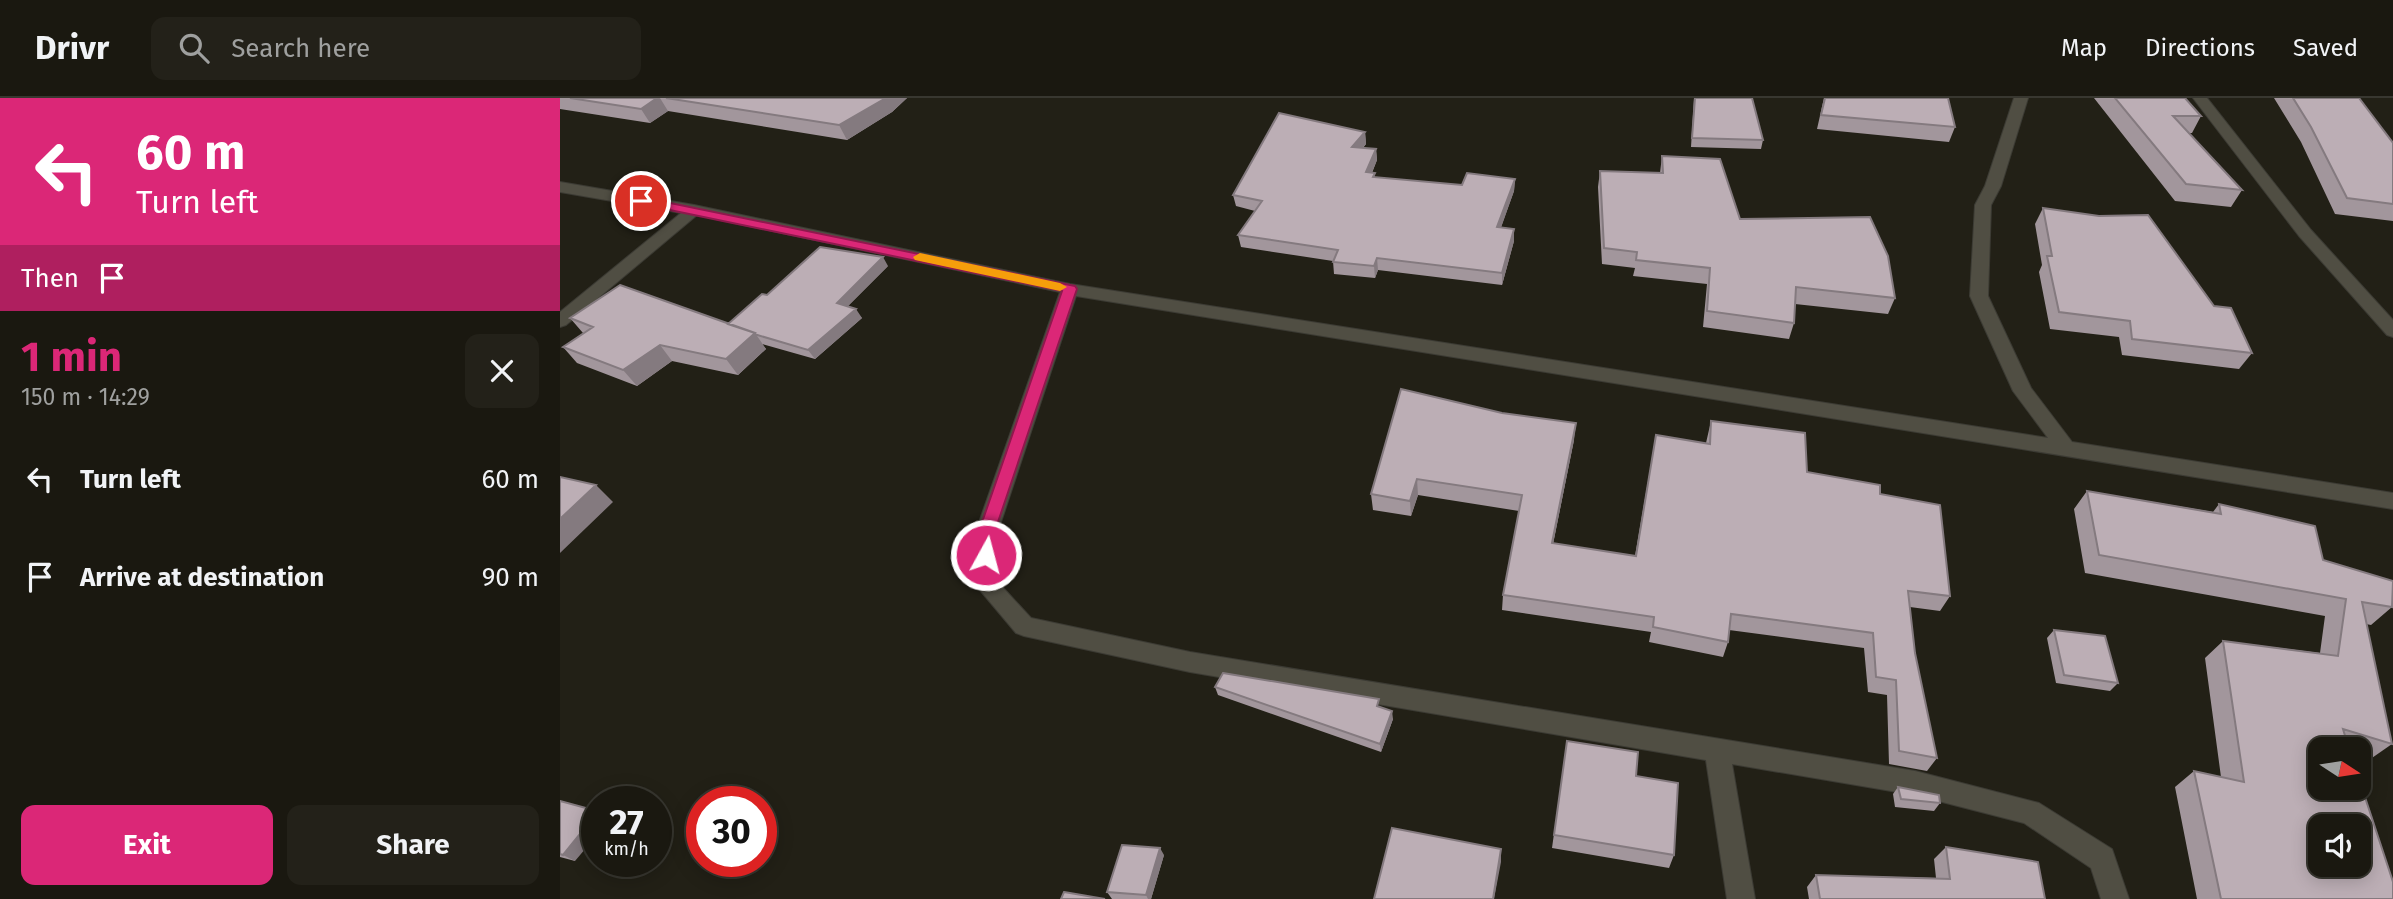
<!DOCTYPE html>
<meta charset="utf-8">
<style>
:root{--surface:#1a1810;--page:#232119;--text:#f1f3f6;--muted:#9fa09f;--line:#383730;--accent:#db2777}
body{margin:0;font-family:"Fira Sans",sans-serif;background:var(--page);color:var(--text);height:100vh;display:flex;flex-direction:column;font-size:26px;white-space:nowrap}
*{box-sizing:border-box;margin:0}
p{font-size:23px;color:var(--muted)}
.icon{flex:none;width:38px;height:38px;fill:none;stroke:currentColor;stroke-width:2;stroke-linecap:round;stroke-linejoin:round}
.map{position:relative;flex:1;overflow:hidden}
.drawer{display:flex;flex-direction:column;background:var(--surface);width:560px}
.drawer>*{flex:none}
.hud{background:#db2777;color:#fff;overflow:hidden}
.needle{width:46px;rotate:102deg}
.fabs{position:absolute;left:1748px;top:639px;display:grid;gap:14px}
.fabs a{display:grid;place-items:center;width:63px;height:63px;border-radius:14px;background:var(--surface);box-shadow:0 4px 18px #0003,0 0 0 2px var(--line);font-size:35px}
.speed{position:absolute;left:21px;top:688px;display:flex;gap:14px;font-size:35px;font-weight:700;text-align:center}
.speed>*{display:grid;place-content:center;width:91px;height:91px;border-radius:50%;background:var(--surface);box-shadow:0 4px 18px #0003,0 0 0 2px var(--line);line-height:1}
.speed small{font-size:18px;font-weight:400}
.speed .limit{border:10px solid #d22;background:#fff;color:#111}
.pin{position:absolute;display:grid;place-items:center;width:60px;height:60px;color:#fff;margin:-30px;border:4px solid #fff;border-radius:50%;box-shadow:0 2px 7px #0007}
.me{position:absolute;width:77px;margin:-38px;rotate:7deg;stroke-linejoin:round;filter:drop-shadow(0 0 5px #0008)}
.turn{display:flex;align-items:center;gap:24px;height:147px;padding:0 21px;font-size:32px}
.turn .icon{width:91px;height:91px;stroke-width:2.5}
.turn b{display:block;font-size:49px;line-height:60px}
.then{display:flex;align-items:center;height:66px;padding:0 21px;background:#0003;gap:14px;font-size:26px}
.round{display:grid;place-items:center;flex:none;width:74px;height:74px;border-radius:14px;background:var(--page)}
.overview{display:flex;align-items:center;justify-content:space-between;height:119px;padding:0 21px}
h1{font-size:42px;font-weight:700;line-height:52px;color:var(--accent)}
.cta{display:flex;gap:14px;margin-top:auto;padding:14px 21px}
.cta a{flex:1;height:80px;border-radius:14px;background:var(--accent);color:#fff;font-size:28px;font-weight:700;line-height:80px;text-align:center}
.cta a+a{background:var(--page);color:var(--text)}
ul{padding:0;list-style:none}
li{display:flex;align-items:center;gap:21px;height:98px;padding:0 21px}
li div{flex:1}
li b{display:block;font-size:26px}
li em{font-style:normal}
header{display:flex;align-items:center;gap:42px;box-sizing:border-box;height:98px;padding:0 35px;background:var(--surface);border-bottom:2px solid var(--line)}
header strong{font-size:33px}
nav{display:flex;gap:38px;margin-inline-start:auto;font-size:24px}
.search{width:490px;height:63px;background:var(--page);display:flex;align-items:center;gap:18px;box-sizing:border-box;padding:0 24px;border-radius:14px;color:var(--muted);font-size:26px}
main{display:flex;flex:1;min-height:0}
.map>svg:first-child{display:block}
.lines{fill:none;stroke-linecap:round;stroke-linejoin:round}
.minor-casing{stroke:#3c3b34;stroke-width:2}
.minor{fill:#504e43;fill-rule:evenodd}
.wall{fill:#a2969c}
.shaded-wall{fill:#847a7f}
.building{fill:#bcaeb5;stroke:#847a7f;stroke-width:2;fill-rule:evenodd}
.route{fill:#db2777;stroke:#8e194d;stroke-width:2}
.slow{fill:#f59e0b}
</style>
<header>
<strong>Drivr</strong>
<div class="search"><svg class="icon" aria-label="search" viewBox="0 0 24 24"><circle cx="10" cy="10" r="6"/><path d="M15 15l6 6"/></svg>Search here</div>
<nav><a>Map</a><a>Directions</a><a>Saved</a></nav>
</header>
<main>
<section class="drawer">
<div class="hud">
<div class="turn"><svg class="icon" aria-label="left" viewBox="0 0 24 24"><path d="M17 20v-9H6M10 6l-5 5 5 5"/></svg><div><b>60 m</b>Turn left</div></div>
<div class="then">Then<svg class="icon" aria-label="arrive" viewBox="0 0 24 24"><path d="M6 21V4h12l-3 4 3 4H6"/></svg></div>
</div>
<div class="overview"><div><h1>1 min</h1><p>150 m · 14:29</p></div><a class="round"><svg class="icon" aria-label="close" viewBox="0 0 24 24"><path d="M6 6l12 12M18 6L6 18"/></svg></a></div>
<ul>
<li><svg class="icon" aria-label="left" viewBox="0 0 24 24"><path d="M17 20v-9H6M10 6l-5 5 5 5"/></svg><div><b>Turn left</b></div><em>60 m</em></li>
<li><svg class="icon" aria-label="arrive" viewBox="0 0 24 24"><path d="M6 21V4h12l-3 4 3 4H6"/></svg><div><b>Arrive at destination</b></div><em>90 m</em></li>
</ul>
<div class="cta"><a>Exit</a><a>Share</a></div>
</section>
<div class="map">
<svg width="1833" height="801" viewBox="0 0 1833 801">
<rect width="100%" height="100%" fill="#222016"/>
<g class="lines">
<defs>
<path id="minor" d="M 1454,0 L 1468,0 L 1441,88 L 1431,107 L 1428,198 L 1471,290 L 1512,344 L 1833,395 L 1833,411 L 516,198 L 439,430 L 436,482 L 471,520 L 630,554 L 1355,673 L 1479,705 L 1552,751 L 1569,801 L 1541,801 L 1531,770 L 1464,725 L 1355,697 L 1172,666 L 1195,801 L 1167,801 L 1146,662 L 630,574 L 464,538 L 456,535 L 414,485 L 417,430 L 500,194 L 137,117 L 6,227 L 0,229 L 0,214 L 121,115 L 0,94 L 0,84 L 134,107 L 510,186 L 1488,340 L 1453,293 L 1410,198 L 1415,107 L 1425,88 Z
M 1633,0 L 1647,0 L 1751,132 L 1833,222 L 1833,239 L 1827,237 L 1739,138 Z"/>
</defs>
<use href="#minor" class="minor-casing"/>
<use href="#minor" class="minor"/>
</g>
<path class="wall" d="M 0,0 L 347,0 L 332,14 L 287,42 L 108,13 L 90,25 L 0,11 Z
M 1134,0 L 1192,0 L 1203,42 L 1201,51 L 1131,49 Z
M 1264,0 L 1388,0 L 1395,29 L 1389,44 L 1257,31 Z
M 1534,0 L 1625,0 L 1641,18 L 1632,35 L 1628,35 L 1682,92 L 1671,109 L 1615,103 Z
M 1714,0 L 1799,0 L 1833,45 L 1833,123 L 1775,116 L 1741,44 Z
M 805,34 L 806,46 L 803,50 L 816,51 L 817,62 L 812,75 L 815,79 L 902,87 L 955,81 L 954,93 L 941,129 L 954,131 L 954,143 L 942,187 L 818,172 L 815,180 L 774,176 L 773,163 L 681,149 L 678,137 L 695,113 L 676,108 L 673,97 Z
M 1102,58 L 1180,121 L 1335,200 L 1328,216 L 1235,206 L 1234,225 L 1229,241 L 1143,229 L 1147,186 L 1073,178 L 1075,170 L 1042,166 L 1038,89 L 1040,73 L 1100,75 Z
M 1483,110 L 1654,208 L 1692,255 L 1679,271 L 1562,257 L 1559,239 L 1490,231 L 1479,174 L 1482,167 L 1475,126 Z
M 328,168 L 288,208 L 302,220 L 255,261 L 202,246 L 206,251 L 178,277 L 112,263 L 77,288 L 17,265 L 3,249 L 23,235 L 10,220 L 168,226 L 207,197 Z
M 841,291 L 1014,342 L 993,446 L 1075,458 L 1096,337 L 1146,345 L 1151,323 L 1247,374 L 1320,396 L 1390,498 L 1380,513 L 1350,509 L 1355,555 L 1377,660 L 1367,673 L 1329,666 L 1327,597 L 1308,594 L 1304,550 L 1169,532 L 1168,544 L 1163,559 L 1089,544 L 1091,534 L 942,512 L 943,497 L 959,413 L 858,397 L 851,418 L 813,412 L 811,396 Z
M 1527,393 L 1653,414 L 1659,406 L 1763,462 L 1832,509 L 1811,527 L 1806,526 L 1832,646 L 1809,662 L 1799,659 L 1799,651 L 1760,651 L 1833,801 L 1637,801 L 1615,689 L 1634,673 L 1661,679 L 1645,560 L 1663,543 L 1760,555 L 1765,518 L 1525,475 L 1514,411 Z
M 1494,532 L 1558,585 L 1550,593 L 1496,585 L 1487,540 Z
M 655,589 L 820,609 L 833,621 L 821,654 L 658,597 Z
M 1007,643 L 1076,678 L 1114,757 L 1109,770 L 992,750 Z
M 1338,689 L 1380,705 L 1374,713 L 1335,709 L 1333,696 Z
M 0,703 L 15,763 L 0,759 Z
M 1386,749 L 1485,801 L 1249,801 L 1247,789 L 1256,777 L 1376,780 L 1374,761 Z
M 604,757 L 591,801 L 552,801 L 547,794 Z"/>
<path class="shaded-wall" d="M 97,0 L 100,0 L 108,13 L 90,25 L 81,11 Z
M 326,0 L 347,0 L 332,14 L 287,42 L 279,27 Z
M 805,34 L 806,46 L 793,60 L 792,49 Z
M 816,51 L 817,62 L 807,86 L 806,74 Z
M 955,81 L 954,93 L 937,141 L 937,129 Z
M 954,131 L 954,143 L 942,187 L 942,175 Z
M 323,159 L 328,168 L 282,214 L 277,205 Z
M 817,160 L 818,172 L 815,180 L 814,168 Z
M 296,211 L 302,220 L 255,261 L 248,252 Z
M 195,235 L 206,251 L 178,277 L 166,261 Z
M 100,247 L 112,263 L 77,288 L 63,272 Z
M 1016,325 L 1014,342 L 990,461 L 992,445 Z
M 857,381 L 858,397 L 851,418 L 850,403 Z
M 36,387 L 53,404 L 0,455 L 0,421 Z
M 832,613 L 833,621 L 821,654 L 820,646 Z
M 37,715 L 37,737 L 15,763 L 3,757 Z
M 600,750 L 604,757 L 591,801 L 588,801 L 586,797 Z
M 941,751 L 941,764 L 934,801 L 933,801 Z"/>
<path class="building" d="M 10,0 L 97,0 L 81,11 Z
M 106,0 L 326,0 L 279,27 Z
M 1135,0 L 1192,0 L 1203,42 L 1132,40 Z
M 1265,0 L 1388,0 L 1395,29 L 1261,17 Z
M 1555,0 L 1625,0 L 1641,18 L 1613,18 L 1682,92 L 1626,86 Z
M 1733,0 L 1799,0 L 1833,45 L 1833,106 L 1787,100 L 1751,29 Z
M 719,15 L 805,34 L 792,49 L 816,51 L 806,74 L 815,75 L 813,79 L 902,87 L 907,75 L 955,81 L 937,129 L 954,131 L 942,175 L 817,160 L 814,168 L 773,164 L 778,152 L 678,137 L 702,103 L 673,97 Z
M 1102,58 L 1160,61 L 1180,121 L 1310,119 L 1328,158 L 1335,200 L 1236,189 L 1234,225 L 1147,213 L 1150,170 L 1076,162 L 1077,154 L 1044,150 L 1040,73 L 1103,75 Z
M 1483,110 L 1539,118 L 1588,117 L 1654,208 L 1671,210 L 1692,255 L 1572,241 L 1570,223 L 1499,214 L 1487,158 L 1492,158 Z
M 260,149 L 323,159 L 277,205 L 296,211 L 248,252 L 194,236 L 195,235 L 168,226 L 202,196 L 207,197 Z
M 60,187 L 195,235 L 166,261 L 100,247 L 63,272 L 3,249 L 33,229 L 10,220 Z
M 841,291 L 942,315 L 1016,325 L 992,445 L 1076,458 L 1096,337 L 1150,346 L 1151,323 L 1245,335 L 1247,374 L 1320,387 L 1320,396 L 1380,407 L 1390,498 L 1348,493 L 1355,555 L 1377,660 L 1339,653 L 1336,582 L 1316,579 L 1313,535 L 1171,516 L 1168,544 L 1093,529 L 1094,519 L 943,497 L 962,397 L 857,381 L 850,403 L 811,396 Z
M 0,379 L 36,387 L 0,421 Z
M 1527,393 L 1661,416 L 1659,406 L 1755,428 L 1763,462 L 1833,483 L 1832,509 L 1802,504 L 1832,646 L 1783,631 L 1789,651 L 1760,651 L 1760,690 L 1799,690 L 1799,681 L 1833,784 L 1833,801 L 1661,801 L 1634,673 L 1684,684 L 1663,543 L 1778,558 L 1786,501 L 1539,457 ZM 1760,728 L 1799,728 L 1799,766 L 1760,766 Z
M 1494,532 L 1545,538 L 1558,585 L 1504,577 Z
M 663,575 L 819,601 L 817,608 L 832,613 L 820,646 L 655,589 Z
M 1007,643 L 1078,654 L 1076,678 L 1118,685 L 1114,757 L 994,737 Z
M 1338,689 L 1379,697 L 1380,705 L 1341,701 Z
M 0,703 L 37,713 L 37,715 L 3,757 L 0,756 Z
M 832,730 L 941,751 L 933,801 L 814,801 Z
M 562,747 L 600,750 L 586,797 L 547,794 Z
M 1386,749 L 1478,764 L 1485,801 L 1260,801 L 1256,777 L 1390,781 Z
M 504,794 L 545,801 L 501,801 Z"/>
<path class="route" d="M 81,99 L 515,188 L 517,191 L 436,430 L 432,462 L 421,462 L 420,430 L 502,193 L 76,105 L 75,103 Z"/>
<path class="slow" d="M 360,155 L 500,185 L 507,189 L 500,193 L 355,162 L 353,159 Z"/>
</svg>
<div class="fabs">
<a><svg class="needle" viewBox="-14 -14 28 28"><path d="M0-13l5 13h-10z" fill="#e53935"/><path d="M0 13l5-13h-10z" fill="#9fa09f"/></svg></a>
<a><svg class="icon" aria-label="sound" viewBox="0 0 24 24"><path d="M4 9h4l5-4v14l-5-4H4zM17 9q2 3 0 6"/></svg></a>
</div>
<div class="speed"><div>27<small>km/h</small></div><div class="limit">30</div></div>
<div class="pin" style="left:81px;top:103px;background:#d93025"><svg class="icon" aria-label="arrive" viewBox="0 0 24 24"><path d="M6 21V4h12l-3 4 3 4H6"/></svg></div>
<svg class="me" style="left:426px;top:457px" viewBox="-20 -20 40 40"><circle r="17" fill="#db2777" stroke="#fff" stroke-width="3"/><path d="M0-11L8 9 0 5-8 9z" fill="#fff"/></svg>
</div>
</main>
